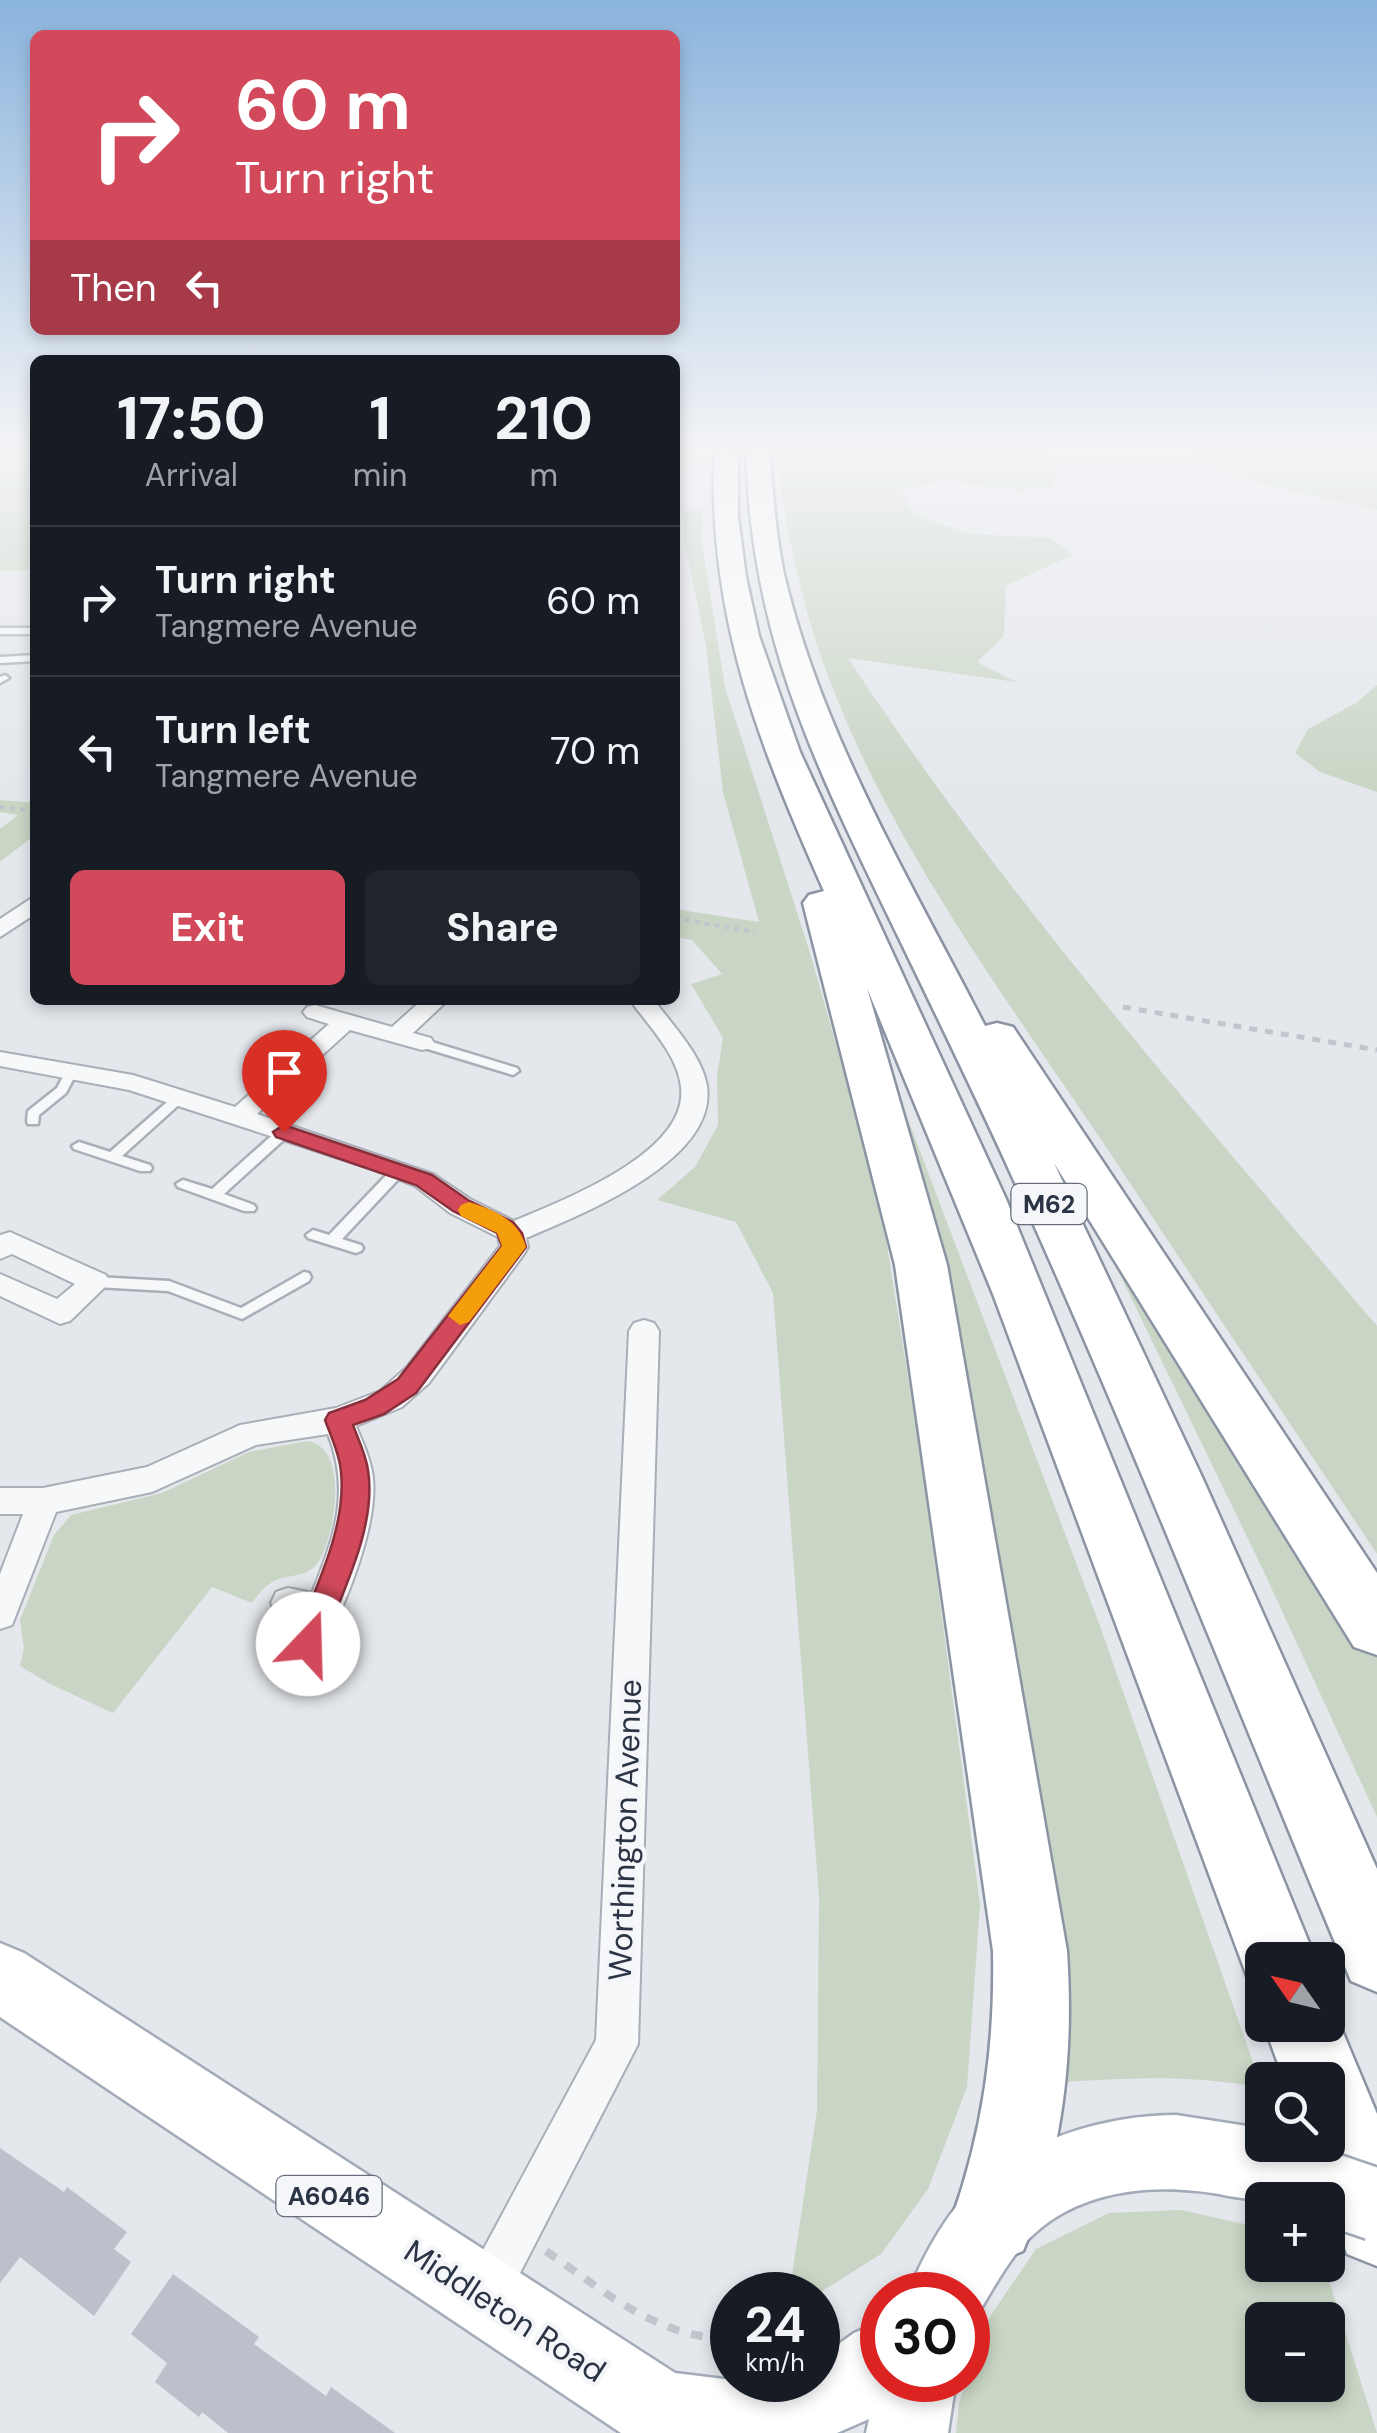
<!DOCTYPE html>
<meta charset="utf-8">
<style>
:root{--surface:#171b24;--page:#20242c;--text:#f1f3f6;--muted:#9ea1a6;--line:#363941;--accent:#d1495b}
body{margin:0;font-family:"DM Sans",sans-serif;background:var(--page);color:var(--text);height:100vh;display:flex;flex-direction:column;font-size:38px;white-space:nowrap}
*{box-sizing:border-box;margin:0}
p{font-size:32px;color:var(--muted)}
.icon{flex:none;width:55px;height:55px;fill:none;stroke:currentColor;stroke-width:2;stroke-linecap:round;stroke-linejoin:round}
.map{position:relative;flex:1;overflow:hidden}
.drawer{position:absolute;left:30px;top:355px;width:650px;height:650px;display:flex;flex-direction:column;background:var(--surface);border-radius:15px;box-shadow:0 5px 15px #0003}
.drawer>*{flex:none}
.hud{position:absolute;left:30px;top:30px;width:650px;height:305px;border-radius:15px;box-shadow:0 5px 15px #0003;background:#d1495b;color:#fff;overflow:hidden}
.needle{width:65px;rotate:304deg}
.controls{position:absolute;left:1245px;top:1942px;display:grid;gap:20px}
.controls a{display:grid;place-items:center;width:100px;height:100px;border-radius:15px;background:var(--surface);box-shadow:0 5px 15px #0003;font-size:50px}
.speed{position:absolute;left:710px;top:2272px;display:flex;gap:20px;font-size:50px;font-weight:700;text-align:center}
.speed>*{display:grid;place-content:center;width:130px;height:130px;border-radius:50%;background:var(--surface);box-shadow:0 5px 15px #0003;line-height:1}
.speed small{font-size:25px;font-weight:400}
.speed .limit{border:15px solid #d22;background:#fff;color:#111}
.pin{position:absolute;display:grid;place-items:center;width:85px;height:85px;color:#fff;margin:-102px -42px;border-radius:50% 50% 50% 0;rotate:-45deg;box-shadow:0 0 10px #0007}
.pin .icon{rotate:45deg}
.me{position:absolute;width:110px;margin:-55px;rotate:21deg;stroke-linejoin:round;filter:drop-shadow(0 0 8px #0008)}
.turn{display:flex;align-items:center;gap:35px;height:210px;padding:0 40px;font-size:45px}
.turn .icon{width:130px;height:130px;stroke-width:2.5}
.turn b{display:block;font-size:70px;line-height:85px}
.then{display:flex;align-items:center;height:95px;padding:0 40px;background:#0003;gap:20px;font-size:38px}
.eta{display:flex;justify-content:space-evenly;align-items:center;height:170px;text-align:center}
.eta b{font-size:60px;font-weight:700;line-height:70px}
.primary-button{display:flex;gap:20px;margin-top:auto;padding:20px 40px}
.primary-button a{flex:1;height:115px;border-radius:15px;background:var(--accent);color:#fff;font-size:40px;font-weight:700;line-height:115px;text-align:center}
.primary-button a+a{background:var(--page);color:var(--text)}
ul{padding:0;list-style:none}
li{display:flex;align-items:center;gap:30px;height:150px;padding:0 40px;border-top:2px solid var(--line)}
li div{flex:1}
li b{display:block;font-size:38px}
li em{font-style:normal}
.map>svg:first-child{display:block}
.green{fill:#c9d6c5;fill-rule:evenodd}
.building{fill:#bbc0ca}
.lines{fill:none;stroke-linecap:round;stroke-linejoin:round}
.lane-casing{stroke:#a9aeb7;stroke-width:5}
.street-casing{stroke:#a9aeb7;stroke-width:4}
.primary-casing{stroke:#a3abb8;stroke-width:5}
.highway-casing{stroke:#8b94a3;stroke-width:5}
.path-far2{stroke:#c2c5cb;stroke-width:4;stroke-dasharray:5 5;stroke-linecap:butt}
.path-far1{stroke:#c2c5cb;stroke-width:5;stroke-dasharray:8 8;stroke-linecap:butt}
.path{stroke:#c2c5cb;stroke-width:8;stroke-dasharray:12 12;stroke-linecap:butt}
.lane{fill:#f7f8fa;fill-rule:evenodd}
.street{fill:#f7f8fa;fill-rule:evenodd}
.primary{fill:#fff;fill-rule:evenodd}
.highway{fill:#fff;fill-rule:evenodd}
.primary-bridge-casing{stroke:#a3abb8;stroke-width:76;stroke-linecap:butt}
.primary-bridge{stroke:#fff;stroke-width:71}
.route{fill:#d1495b;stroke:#882f3b;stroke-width:2.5}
.slow{fill:#f59e0b}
.labels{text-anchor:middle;stroke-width:9;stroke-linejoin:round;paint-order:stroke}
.shield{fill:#f4f6f9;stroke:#676e7b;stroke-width:2.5}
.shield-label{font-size:25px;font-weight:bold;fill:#2b3445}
.near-street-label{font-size:32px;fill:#2b3445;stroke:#f4f6f9}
</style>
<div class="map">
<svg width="1377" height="2433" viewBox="0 0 1377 2433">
<rect width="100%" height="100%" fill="#e4e7ec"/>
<path class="green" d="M 0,445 L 35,445 L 35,570 L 0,571 Z
M 781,445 L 1042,445 L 1057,463 L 1053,486 C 1042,487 1031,489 1020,490 C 976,490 945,469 901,493 L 914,514 L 970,534 L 1051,538 L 1072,555 L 1006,586 L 1004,636 L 977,662 L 1016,682 L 848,658 C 1004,896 1193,1109 1377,1326 L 1377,1554 C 1287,1419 1197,1285 1108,1150 C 986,968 843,783 795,565 C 787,526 778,485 781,445 Z
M 1184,445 L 1377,445 L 1377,510 C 1327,497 1218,482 1184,445 Z
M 703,510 L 701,538 L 725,687 L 810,953 L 879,1195 L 921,1459 L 980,1904 L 967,2087 L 928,2189 L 881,2254 L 816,2295 L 789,2295 L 817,2110 L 819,1897 L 773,1293 L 736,1222 L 657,1200 L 695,1167 L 718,1125 L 717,1076 L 723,1038 L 691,984 L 722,974 L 692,940 L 675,937 L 675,909 L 759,922 L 723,792 L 706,645 L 684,540 L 683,511 Z
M 1377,685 L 1377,792 L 1320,772 L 1295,753 L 1308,729 L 1356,703 Z
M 0,800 L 35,803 L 35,835 L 0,862 L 0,829 L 18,815 L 0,812 Z
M 898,1093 L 1100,1626 L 1262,2088 C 1190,2074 1122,2078 1048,2083 L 944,1290 Z
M 1075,1182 L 1377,1649 L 1377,1817 L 1264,1572 Z
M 307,1441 C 352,1447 334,1544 316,1565 C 297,1585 278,1564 252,1603 L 212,1587 L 113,1713 L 50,1684 L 20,1666 L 24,1648 L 20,1620 L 54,1535 L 71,1515 L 162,1493 L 249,1452 Z
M 1181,2210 L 1262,2228 L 1262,2265 L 1324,2265 L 1377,2433 L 956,2433 L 959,2403 L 989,2318 L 1036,2249 L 1109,2213 ZM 1262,2320 L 1328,2320 L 1328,2385 L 1262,2385 Z"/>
<path class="building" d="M 0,2148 L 64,2192 L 67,2187 L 127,2232 L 114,2249 L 131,2262 L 94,2316 L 20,2257 L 0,2283 Z
M 173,2274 L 259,2337 L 254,2344 L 326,2396 L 331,2387 L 395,2433 L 228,2433 L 202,2412 L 199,2417 L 155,2382 L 167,2363 L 131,2334 Z"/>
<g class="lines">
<defs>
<path id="lane" d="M 0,628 L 35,628 L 35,634 L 0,634 Z
M 35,655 L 35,661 L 0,663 L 0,657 Z
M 5,675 L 9,678 L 0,683 L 0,677 Z
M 422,1039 L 517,1068 L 519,1071 L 513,1075 L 418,1046 L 416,1043 L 418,1040 Z
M 72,1066 L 78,1070 L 66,1093 L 39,1115 L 38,1124 L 28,1124 L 27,1121 L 28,1111 L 57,1088 L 68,1067 Z
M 179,1094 L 185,1098 L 183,1101 L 122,1156 L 150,1165 L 152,1168 L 150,1171 L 140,1171 L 74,1149 L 72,1146 L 79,1142 L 110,1152 L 175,1095 Z
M 284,1128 L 289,1129 L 290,1132 L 289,1135 L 224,1194 L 254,1205 L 256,1208 L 254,1211 L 244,1211 L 178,1187 L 176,1184 L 183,1180 L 212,1189 L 279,1129 Z
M 400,1165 L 407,1169 L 405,1172 L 342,1239 L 361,1245 L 363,1248 L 361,1251 L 356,1253 L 308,1238 L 306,1235 L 313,1230 L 329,1235 L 395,1166 Z
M 304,1272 L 309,1273 L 311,1277 L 309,1281 L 242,1319 L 168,1291 L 96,1287 L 91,1286 L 89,1282 L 91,1278 L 96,1277 L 169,1281 L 241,1308 Z"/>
<path id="street" d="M 35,896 L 35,914 L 0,937 L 0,919 Z
M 422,1000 L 448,1000 L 413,1033 L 431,1038 L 434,1043 L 431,1048 L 422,1050 L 350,1030 L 257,1114 L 433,1174 L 470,1199 L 514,1221 C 563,1200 689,1153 681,1087 C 678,1055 648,1025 630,1000 L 654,1000 C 672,1025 702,1055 707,1086 C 718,1161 580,1215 526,1238 L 528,1247 L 524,1254 L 429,1383 L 402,1407 L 356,1426 C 363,1443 371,1460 373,1478 C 378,1530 343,1608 321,1655 L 308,1660 L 295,1655 L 290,1644 L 300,1620 L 276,1614 L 271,1603 L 276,1592 L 288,1588 L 312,1593 C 334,1537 351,1493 328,1434 L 256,1445 L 152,1492 L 56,1512 L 12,1625 L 0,1629 L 0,1574 L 23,1514 L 0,1514 L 0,1488 L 43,1488 L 147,1467 L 240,1425 L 336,1408 L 380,1391 L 407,1367 L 500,1246 L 498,1237 L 450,1213 L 415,1186 L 372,1169 L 129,1090 L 0,1066 L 0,1052 L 133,1075 L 235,1107 L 329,1024 L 307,1017 L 303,1012 L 307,1007 L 315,1005 L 392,1027 Z
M 10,1232 L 106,1275 L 110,1282 L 70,1321 L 60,1324 L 0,1296 L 0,1274 L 57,1299 L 75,1284 L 12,1254 L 0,1259 L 0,1235 Z
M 644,1320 L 654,1323 L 659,1331 L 638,2044 L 502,2308 L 485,2315 L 468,2308 L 461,2291 L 596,2040 L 629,1331 L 634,1323 Z"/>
<path id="primary" d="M 0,1943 L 24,1953 L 675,2373 L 732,2380 L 818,2380 L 818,2359 L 854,2333 L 882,2321 L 882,2380 L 956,2380 L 948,2433 L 866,2433 L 869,2419 L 837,2433 L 621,2433 L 0,2017 Z
M 1176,2115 L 1260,2128 L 1262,2145 L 1289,2145 L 1297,2165 L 1286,2191 C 1249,2207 1235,2194 1196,2191 C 1133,2184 1061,2197 1019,2250 C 1001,2272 988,2298 973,2322 L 968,2325 L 968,2295 L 907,2295 C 922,2259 943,2218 971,2190 C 1021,2140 1107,2115 1176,2115 Z"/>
<path id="highway" d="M 746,445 L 770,445 C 772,488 775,531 784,574 C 822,735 910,880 985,1026 L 997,1023 L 1013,1027 L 1377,1573 L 1377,1655 L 1354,1647 L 1054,1163 L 1202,1477 L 1377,1869 L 1377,1992 L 1351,1981 C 1243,1722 1140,1461 1025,1205 C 983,1111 938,1019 893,926 C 814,763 749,631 746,445 Z
M 726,449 L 738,456 L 738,517 L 746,577 L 759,636 L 800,752 L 1006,1199 L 1316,1960 L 1262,1960 L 1262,1991 L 1251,1987 L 993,1294 L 867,988 L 947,1265 L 1067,1951 C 1074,2055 1063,2154 1023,2251 L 993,2263 L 963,2251 L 951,2221 C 983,2132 995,2045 993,1951 L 895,1265 L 803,903 L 809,895 L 824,891 C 759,744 709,620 714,456 Z
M 1328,1997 L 1377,2114 L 1377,2266 L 1347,2254 L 1308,2145 L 1328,2145 L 1328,2080 L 1284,2080 L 1264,2025 L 1328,2025 Z"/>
</defs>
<use href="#lane" class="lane-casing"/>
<use href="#street" class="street-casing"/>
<use href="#primary" class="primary-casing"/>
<use href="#highway" class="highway-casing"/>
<path class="path-far2" d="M 0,807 L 35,811
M 675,918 L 755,932"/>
<path class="path-far1" d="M 1123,1007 L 1377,1050"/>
<path class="path" d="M 546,2251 C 604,2291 658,2339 732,2339"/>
<use href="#lane" class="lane"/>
<use href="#street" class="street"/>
<use href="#primary" class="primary"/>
<use href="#highway" class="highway"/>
<defs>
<path id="primary-bridge" d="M 1260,2165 L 1377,2205"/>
</defs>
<use href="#primary-bridge" class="primary-bridge-casing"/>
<use href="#primary-bridge" class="primary-bridge"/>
</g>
<linearGradient id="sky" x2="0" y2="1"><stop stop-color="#8bb4dd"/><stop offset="0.57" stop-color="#f3f4f6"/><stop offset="1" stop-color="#f3f4f6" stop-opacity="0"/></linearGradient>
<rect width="1377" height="786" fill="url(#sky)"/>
<path class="route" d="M 284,1125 L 432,1175 L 468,1200 L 513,1222 L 522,1233 L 526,1247 L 416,1393 L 384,1414 L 353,1425 C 358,1439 366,1455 368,1470 C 377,1527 342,1592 323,1644 L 319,1653 L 308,1657 L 298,1653 L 294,1644 C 313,1592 347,1529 341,1472 C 340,1455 331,1436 325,1420 L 329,1413 L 365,1400 L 398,1379 L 502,1246 L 497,1233 L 453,1211 L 416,1185 L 276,1137 L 273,1132 Z"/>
<path class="slow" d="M 469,1202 C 494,1210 519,1220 526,1247 L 469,1322 L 460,1325 L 448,1316 L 502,1246 L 497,1233 L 461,1216 L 458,1210 L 461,1205 Z"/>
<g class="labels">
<g class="shield">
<rect x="1011.5" y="1184" width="75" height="40" rx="8"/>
<rect x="276.5" y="2176" width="105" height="40" rx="8"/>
</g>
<g class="shield-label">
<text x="1049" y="1213">M62</text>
<text x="329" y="2205">A6046</text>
</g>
<g class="near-street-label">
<text transform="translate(625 1830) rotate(-88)" y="11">Worthington Avenue</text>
<text transform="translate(505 2311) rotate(33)" y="11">Middleton Road</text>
</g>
</g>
</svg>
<div class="controls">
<a><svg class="needle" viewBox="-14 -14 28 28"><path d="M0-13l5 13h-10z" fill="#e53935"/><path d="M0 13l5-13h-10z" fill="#9ea1a6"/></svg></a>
<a><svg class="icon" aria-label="search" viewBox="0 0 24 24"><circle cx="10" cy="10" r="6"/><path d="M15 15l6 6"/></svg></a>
<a>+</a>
<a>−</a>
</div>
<div class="speed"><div>24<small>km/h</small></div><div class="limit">30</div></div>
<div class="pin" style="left:284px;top:1132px;background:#d93025"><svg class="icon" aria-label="arrive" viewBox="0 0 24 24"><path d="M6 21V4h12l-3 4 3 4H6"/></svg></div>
<svg class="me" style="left:308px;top:1644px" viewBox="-20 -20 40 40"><circle r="19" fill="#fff"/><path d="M0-13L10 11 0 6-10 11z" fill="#d1495b"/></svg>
<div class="hud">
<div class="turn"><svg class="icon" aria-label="right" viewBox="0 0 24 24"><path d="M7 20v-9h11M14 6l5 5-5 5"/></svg><div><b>60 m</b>Turn right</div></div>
<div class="then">Then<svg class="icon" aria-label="left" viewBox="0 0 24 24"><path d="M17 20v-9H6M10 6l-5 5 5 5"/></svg></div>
</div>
<section class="drawer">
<div class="eta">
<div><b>17:50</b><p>Arrival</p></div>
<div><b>1</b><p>min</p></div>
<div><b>210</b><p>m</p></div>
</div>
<ul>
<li><svg class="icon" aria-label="right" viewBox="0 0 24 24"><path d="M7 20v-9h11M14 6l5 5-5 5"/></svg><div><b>Turn right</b><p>Tangmere Avenue</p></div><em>60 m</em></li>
<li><svg class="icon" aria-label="left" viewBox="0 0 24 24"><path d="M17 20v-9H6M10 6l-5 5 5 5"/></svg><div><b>Turn left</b><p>Tangmere Avenue</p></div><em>70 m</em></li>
</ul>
<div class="primary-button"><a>Exit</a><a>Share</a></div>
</section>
</div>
